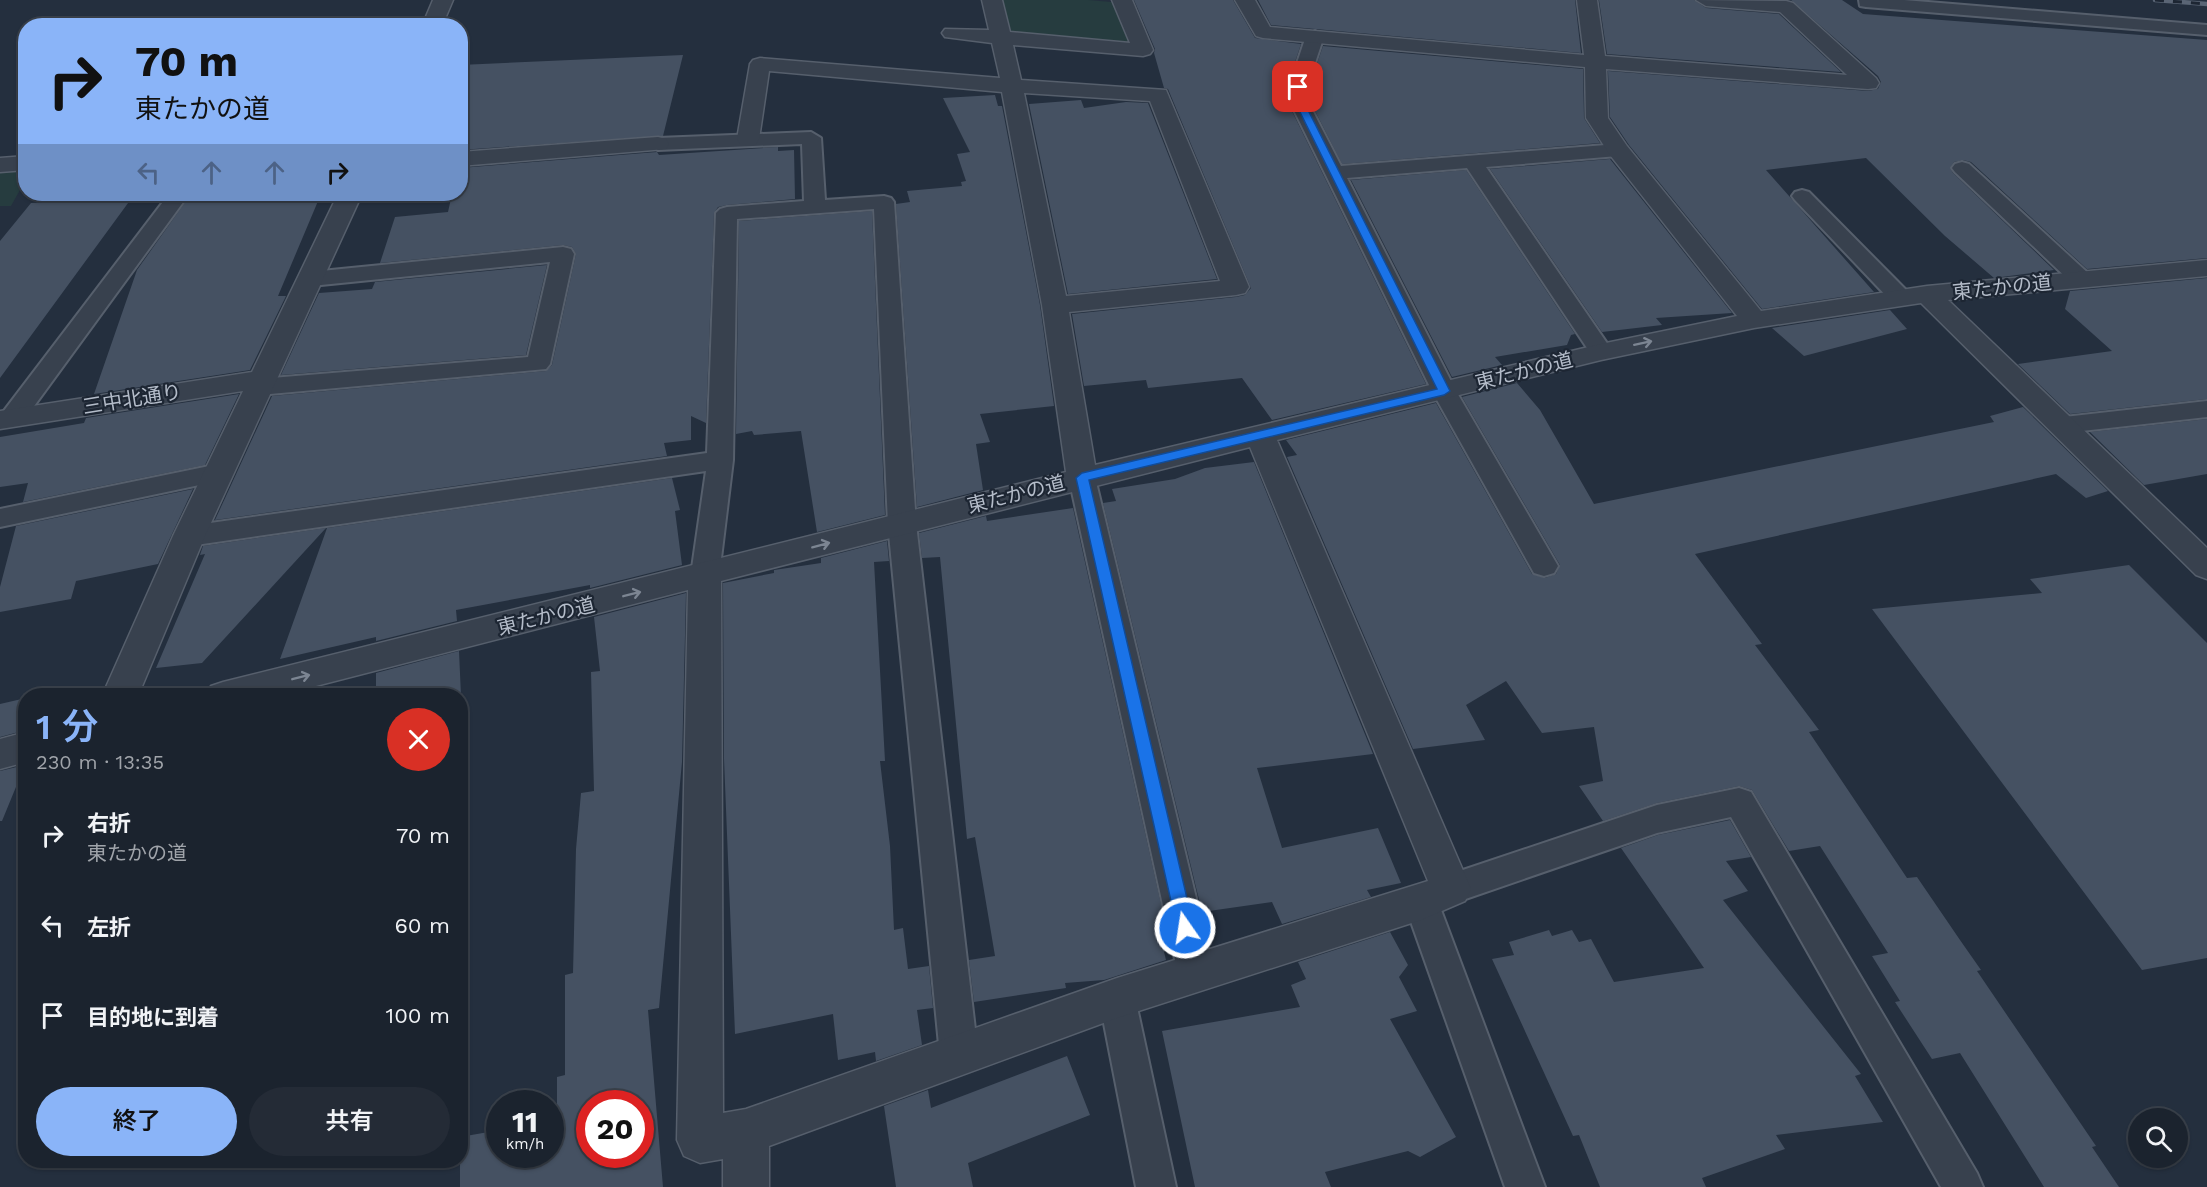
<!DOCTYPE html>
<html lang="ja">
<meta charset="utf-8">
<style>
:root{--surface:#1b232e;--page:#242b36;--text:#f1f3f6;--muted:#a0a4aa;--line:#39404a;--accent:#8ab4f8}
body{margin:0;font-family:"Work Sans","Noto Sans JP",sans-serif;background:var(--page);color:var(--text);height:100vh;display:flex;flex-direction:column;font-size:22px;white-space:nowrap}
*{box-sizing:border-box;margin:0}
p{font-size:20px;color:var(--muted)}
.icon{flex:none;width:33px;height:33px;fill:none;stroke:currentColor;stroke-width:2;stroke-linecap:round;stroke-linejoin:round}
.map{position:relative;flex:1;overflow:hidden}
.sheet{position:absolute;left:18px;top:688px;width:450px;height:480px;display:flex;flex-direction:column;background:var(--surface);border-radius:24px;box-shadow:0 2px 4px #0004,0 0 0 2px var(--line)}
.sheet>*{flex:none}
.top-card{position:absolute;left:18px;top:18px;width:450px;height:183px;border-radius:24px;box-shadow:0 2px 4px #0004,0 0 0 2px var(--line);background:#8ab4f8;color:#111;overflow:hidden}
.controls{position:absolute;left:2128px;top:1108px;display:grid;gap:12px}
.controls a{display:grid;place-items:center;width:60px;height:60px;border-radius:50%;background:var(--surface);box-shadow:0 2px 4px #0004,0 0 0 2px var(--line);font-size:30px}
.speed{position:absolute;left:486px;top:1090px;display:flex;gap:12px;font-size:30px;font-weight:700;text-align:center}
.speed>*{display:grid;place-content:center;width:78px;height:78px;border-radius:50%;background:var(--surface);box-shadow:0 2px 4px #0004,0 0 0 2px var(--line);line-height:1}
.speed small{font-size:15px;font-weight:400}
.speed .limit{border:9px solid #d22;background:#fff;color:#111}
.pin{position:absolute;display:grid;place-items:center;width:51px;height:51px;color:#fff;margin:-26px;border-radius:12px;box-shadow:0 3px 9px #0006}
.me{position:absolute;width:66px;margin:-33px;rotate:347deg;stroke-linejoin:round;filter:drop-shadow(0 0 4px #0008)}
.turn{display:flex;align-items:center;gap:21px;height:126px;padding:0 18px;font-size:27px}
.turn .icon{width:78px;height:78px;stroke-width:2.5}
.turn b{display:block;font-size:42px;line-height:51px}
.lanes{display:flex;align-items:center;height:57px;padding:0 18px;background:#0003;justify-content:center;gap:30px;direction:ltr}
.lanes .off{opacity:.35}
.round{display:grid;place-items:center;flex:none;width:63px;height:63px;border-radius:32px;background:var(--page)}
.head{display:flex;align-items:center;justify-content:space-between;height:102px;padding:0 18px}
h1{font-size:36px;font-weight:600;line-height:45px;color:var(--accent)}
.cta{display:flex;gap:12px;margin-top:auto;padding:12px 18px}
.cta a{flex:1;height:69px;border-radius:36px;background:var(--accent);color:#111;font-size:24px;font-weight:600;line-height:69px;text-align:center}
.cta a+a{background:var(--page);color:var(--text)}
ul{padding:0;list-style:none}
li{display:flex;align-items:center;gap:18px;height:90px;padding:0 18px}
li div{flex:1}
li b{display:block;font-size:22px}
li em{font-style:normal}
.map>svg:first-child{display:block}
.green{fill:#263c3f}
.building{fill:#455162;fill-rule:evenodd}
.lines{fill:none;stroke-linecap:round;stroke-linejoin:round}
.service-casing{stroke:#565f6c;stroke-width:4}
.minor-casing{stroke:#565f6c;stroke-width:3}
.service{fill:#38414e;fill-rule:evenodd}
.minor{fill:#38414e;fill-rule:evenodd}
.rail-casing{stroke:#5a6575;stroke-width:4.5}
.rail{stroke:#1d2633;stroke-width:3;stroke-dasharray:9;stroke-linecap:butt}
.oneway{stroke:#7c8592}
.route{fill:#1a73e8;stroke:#114b97;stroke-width:1.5}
.labels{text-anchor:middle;stroke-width:4.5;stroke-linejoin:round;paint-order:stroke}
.street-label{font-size:20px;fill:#b4bcc9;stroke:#1d2633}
</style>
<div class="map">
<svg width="2207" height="1187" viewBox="0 0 2207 1187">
<rect width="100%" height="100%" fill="#242f3e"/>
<path class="green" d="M 992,0 L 1088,0 L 1123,3 L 1143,50 L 998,37 Z
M 25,170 L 25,187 L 21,188 L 11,206 L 0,206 L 0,172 Z"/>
<path class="building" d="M 1134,0 L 1233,0 L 1255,38 L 1301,44 L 1287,86 L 1287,101 L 1426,384 L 1272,420 L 1242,378 L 1148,388 L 1146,380 L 1084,386 L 1072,314 L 1236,297 L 1245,295 L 1251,288 L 1168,89 L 1164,88 L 1154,53 L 1155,49 Z
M 1258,0 L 1575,0 L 1581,53 L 1271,25 Z
M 1599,0 L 1694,0 L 1706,8 L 1779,14 L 1841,72 L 1607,54 Z
M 1791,0 L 1842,0 L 1863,14 L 2207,40 L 2207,258 L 2087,269 L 1971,162 L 1963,160 L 1954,162 L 1950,168 L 1953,173 L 2054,270 L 1994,278 L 1945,236 L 1866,158 L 1766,170 L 1874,292 L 1762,309 L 1629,145 L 1610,117 L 1608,71 L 1868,91 L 1878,89 L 1881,82 L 1878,76 Z
M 1323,46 L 1583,69 L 1584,118 L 1600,143 L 1342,164 L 1309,99 L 1309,87 Z
M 683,55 L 663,136 L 460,150 L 460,65 Z
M 995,95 L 998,106 L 1002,106 L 1040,305 L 1054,406 L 980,414 L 990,442 L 976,444 L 983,490 L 917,507 L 896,204 L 910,202 L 907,191 L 962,186 L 961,182 L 966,181 L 957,154 L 970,152 L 943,98 Z
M 1081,100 L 1084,108 L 1126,102 L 1148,103 L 1217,279 L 1068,294 L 1029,104 Z
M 778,147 L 778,151 L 794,150 L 795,199 L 727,205 L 718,207 L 714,213 L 706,423 L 691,416 L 691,440 L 664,443 L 667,456 L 215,520 L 272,396 L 546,371 L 552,365 L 576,254 L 572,247 L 563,245 L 380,263 L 395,217 L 448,212 L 452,194 L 460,194 L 460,168 L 657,152 L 659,155 Z
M 1610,159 L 1732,313 L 1656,318 L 1662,325 L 1602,332 L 1490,169 Z
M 1466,170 L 1575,334 L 1571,335 L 1567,345 L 1495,357 L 1502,365 L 1452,377 L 1351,180 Z
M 191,194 L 321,194 L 278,296 L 286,296 L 250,370 L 94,394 L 137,270 Z
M 131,199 L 0,378 L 0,241 L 31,203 Z
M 872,211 L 885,515 L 817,532 L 801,431 L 754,435 L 752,431 L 736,434 L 739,221 Z
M 547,265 L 526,355 L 281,375 L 319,293 L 372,289 L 375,282 Z
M 2207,278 L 2207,399 L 2070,414 L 2018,364 L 2112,351 L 2065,309 L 2070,291 Z
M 1890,310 L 1907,329 L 1804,356 L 1772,328 Z
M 1517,383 L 1540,410 L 1594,504 L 1994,422 L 1990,416 L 2023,407 L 2108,491 L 2086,498 L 2056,474 L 1695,554 L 1762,644 L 1755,645 L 1819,730 L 1809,732 L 1907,878 L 1917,877 L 1960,940 L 1981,970 L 1977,971 L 2096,1146 L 2092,1147 L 2119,1187 L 2044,1187 L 1960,1053 L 1932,1059 L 1895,1002 L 1900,1001 L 1872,956 L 1888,953 L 1820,846 L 1789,851 L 1752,790 L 1739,786 L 1657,803 L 1603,821 L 1579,786 L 1603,781 L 1594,727 L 1542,733 L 1506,681 L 1466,705 L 1485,740 L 1413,749 L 1287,457 L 1297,455 L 1286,440 L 1436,403 L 1532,574 L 1545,578 L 1556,574 L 1560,565 L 1462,397 Z
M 239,394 L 205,465 L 23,502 L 28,483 L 0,487 L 0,437 L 84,423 L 86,418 Z
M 2207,419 L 2207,474 L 2144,485 L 2090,432 Z
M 1254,462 L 1373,754 L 1257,768 L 1282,848 L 1378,828 L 1401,883 L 1367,890 L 1371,897 L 1282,924 L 1272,902 L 1202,912 L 1103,503 L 1116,501 L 1112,489 L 1175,479 L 1205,468 Z
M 672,478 L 680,510 L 675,511 L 682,565 L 590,588 L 590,585 L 456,610 L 457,621 L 376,641 L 376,637 L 280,659 L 327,528 Z
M 193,489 L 158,564 L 76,581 L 71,599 L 0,612 L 0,587 L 16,526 Z
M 1073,508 L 1164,918 L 1156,919 L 1166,960 L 1104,980 L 1065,983 L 1066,988 L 974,1002 L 969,960 L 995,956 L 975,837 L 967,839 L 940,557 L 922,558 L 919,533 L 986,516 L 987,521 Z
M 326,528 L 202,663 L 156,668 L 205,554 L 200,555 L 203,546 Z
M 887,541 L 889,561 L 874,562 L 885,761 L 880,761 L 890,846 L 894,930 L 903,928 L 908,969 L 929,966 L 933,1008 L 917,1010 L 922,1045 L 876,1061 L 875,1052 L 838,1060 L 833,1014 L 735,1034 L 724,759 L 723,583 L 774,573 L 774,570 L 821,563 L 821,558 Z
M 2129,565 L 2207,643 L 2207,958 L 2142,970 L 1872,609 L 2042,593 L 2030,579 Z
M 686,593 L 682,762 L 659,1008 L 648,1010 L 663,1187 L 460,1187 L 460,1137 L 500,1130 L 500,1155 L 550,1155 L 550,1122 L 557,1120 L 557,1077 L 565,1075 L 565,975 L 573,973 L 576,849 L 581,793 L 594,791 L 591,672 L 600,671 L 594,617 ZM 590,1104 L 640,1104 L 640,1155 L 590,1155 Z
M 459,651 L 461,696 L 376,696 L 376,673 Z
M 26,698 L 26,730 L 0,737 L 0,704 Z
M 25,765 L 2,821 L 0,821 L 0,771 Z
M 1730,820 L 1751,857 L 1726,861 L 1748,891 L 1723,900 L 1861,1074 L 1855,1076 L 1883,1122 L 1776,1135 L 1785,1149 L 1702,1178 L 1706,1187 L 1600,1187 L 1579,1135 L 1573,1136 L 1492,959 L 1514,955 L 1509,942 L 1549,930 L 1552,936 L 1572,930 L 1579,942 L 1591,939 L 1614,982 L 1704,968 L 1621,848 L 1658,835 Z
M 1390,932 L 1408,965 L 1399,977 L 1417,1011 L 1390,1019 L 1456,1137 L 1420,1157 L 1408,1151 L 1325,1172 L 1331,1187 L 1195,1187 L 1162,1031 L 1300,1007 L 1291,985 L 1306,979 L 1298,962 Z
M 1067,1056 L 1090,1115 L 968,1163 L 973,1187 L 896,1187 L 884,1106 L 928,1090 L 931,1108 Z"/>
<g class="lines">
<defs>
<path id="service" d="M 1859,0 L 1904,0 L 2207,25 L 2207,35 L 1866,7 L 1860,6 Z
M 1315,31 L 1324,36 L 1307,87 L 1307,100 L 1341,166 L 1618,144 L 1625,146 L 1628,150 L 1625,154 L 1618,156 L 1486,167 L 1613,352 L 1609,357 L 1601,359 L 1593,357 L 1467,168 L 1347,178 L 1456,391 L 1558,566 L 1554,573 L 1544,576 L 1534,573 L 1432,391 L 1289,100 L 1289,87 L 1306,36 Z
M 811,132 L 821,138 L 825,200 L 884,196 L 891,198 L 894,202 L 916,524 L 978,1055 L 972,1068 L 959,1073 L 946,1068 L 940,1055 L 888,524 L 874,209 L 737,219 L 733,460 L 719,575 L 715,582 L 705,585 L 695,582 L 691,575 L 706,471 L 189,546 L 179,543 L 175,536 L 179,529 L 189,526 L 707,453 L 716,213 L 720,209 L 727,207 L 804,201 L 802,144 L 658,150 L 648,144 L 658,138 Z
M 1962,162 L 1969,164 L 2089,274 L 2092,279 L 2089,284 L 2073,284 L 1955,172 L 1952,168 L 1955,164 Z
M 1802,190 L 1809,192 L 1909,293 L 1912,298 L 1909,303 L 1893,303 L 1795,200 L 1792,196 L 1795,192 Z
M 169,194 L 189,194 L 21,424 L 12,426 L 3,424 L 0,417 L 3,412 Z
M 563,247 L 571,249 L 574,254 L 550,364 L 546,369 L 259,395 L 250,392 L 247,387 L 250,382 L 259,379 L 528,357 L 550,262 L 311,286 L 303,284 L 300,279 L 303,274 L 311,272 Z
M 2207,401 L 2207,417 L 2064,433 L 2055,431 L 2051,425 L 2055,419 L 2064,417 Z
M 219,464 L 228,467 L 232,473 L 228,479 L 0,527 L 0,509 Z
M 1082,469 L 1091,472 L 1095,478 L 1214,973 L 1209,985 L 1196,990 L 1183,985 L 1178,973 L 1069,478 L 1073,472 Z
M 1739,788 L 1751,792 L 1977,1173 L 1983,1187 L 1941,1187 L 1731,817 L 1657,833 L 1451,904 L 1439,900 L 1434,889 L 1439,878 L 1657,805 Z
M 1421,887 L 1433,891 L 1438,902 L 1545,1187 L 1505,1187 L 1404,902 L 1409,891 Z
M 1117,981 L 1130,986 L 1135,998 L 1176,1187 L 1136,1187 L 1099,998 L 1104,986 Z"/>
<path id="minor" d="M 433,0 L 453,0 L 442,26 L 422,26 Z
M 982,0 L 1002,0 L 1010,32 L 1130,43 L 1112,0 L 1132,0 L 1153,50 L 1150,54 L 1143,56 L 1013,45 L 1021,80 L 1166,90 L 1249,287 L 1245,293 L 1236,295 L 1069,312 L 1095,465 L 1601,344 L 1737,316 L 1610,155 L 1586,118 L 1585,67 L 1263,38 L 1256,36 L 1235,0 L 1255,0 L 1270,27 L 1584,55 L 1577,0 L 1597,0 L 1605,56 L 1847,75 L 1780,12 L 1706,6 L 1696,0 L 1786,1 L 1793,3 L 1876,78 L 1879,83 L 1876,88 L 1868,89 L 1606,69 L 1608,118 L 1627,146 L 1761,311 L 1927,286 L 2207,260 L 2207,276 L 1948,300 L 2207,548 L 2207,579 L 2196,575 L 1921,303 L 1754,328 L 1601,360 L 1277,440 L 1471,889 L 1465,901 L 1421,920 L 1117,1018 L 769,1146 L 769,1187 L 723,1187 L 723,1159 L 700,1163 L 684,1156 L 677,1140 L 688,590 L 277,696 L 205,696 L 211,686 L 223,682 L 1066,472 L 1042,305 L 1002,92 L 769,71 L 759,139 L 756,144 L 740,144 L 737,139 L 750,64 L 753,60 L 760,58 L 1000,78 L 992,43 L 945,37 L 942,33 L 945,29 L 989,30 ZM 1024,93 L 1150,101 L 1220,281 L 1066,296 ZM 1250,447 L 1428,881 L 1117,978 L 746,1109 L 723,1113 L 721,581 Z
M 658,137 L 666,139 L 669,144 L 666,149 L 460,166 L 460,152 Z
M 26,156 L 26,170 L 0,172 L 0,158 Z
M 338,194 L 362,194 L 205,536 L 138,696 L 102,696 L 173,536 L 243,391 L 0,429 L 0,411 L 252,372 Z
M 26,732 L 26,762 L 0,769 L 0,739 Z"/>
</defs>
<use href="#service" class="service-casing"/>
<use href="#minor" class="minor-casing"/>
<use href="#service" class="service"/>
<use href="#minor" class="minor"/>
<defs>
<path id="rail" d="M 2155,0 L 2207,4"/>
</defs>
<use href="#rail" class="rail-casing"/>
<use href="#rail" class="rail"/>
</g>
<defs><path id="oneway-shaft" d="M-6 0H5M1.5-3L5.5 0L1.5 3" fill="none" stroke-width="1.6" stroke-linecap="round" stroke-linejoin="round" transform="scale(1.5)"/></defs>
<g class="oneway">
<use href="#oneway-shaft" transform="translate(1643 343) rotate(-12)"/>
<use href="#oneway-shaft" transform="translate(821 545) rotate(-15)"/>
<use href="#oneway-shaft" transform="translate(632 594) rotate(-14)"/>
<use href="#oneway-shaft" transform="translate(301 677) rotate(-14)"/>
</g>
<path class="route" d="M 1298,84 L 1302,87 L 1303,100 L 1450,391 L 1444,395 L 1089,480 L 1194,928 L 1191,933 L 1185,935 L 1179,933 L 1177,928 L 1076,478 L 1082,473 L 1437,389 L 1294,100 L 1293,87 Z"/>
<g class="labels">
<g class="street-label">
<text transform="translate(2002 287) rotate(-6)" y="7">東たかの道</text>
<text transform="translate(1524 371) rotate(-14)" y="7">東たかの道</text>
<text transform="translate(132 399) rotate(-9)" y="7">三中北通り</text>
<text transform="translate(1016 494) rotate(-14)" y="7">東たかの道</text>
<text transform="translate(546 616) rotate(-14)" y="7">東たかの道</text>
</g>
</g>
</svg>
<div class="controls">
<a><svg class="icon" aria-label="search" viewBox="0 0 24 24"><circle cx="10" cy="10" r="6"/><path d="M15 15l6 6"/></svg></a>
</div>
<div class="speed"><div>11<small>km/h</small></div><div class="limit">20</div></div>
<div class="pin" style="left:1298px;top:87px;background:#d93025"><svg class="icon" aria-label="arrive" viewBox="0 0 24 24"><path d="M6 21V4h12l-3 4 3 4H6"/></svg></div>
<svg class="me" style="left:1185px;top:928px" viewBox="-20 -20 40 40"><circle r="17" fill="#1a73e8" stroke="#fff" stroke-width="3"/><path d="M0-11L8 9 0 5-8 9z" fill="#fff"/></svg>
<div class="top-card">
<div class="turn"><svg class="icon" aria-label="right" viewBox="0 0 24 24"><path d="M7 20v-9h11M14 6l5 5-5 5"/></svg><div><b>70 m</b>東たかの道</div></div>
<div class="lanes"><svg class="icon off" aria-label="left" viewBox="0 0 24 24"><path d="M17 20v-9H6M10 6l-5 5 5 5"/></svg><svg class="icon off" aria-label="ahead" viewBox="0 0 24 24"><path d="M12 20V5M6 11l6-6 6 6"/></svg><svg class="icon off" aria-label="ahead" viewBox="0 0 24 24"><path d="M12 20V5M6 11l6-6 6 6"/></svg><svg class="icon" aria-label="right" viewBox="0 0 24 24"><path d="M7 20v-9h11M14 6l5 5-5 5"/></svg></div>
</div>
<section class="sheet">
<div class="head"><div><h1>1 分</h1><p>230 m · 13:35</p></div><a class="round" style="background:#d93025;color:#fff"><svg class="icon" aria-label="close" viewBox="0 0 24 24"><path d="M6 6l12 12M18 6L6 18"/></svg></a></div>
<ul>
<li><svg class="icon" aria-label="right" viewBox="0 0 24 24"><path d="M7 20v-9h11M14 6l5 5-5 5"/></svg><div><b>右折</b><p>東たかの道</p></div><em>70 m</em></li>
<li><svg class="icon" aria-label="left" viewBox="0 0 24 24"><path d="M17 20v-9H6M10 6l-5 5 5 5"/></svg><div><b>左折</b></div><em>60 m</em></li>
<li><svg class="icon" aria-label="arrive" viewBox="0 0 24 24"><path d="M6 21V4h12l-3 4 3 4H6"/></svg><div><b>目的地に到着</b></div><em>100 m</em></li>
</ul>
<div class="cta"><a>終了</a><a>共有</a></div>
</section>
</div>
